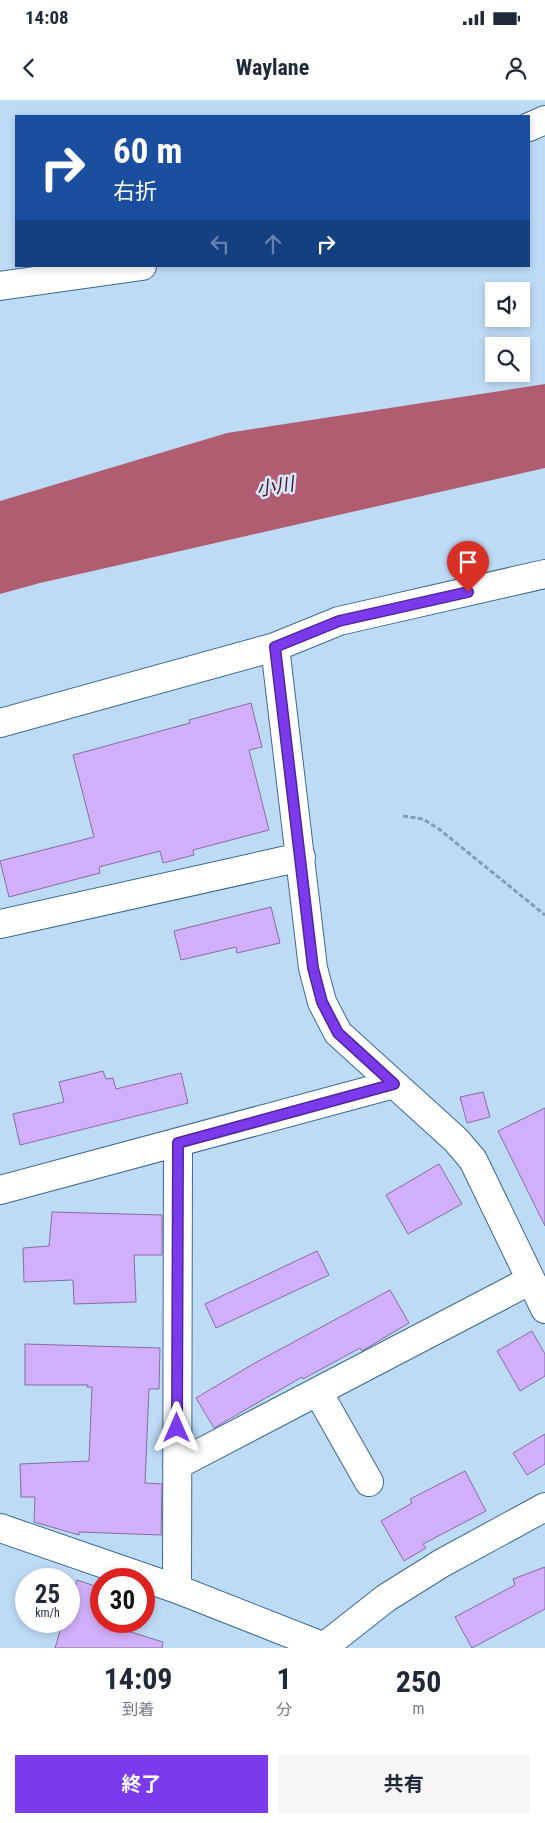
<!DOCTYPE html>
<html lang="ja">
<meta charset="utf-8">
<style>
:root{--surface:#fff;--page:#f6f6f7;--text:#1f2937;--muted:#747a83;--accent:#7c3aed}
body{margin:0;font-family:"Roboto Condensed","Noto Sans JP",sans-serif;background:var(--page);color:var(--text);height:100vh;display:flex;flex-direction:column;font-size:19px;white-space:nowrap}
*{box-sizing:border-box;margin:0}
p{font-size:16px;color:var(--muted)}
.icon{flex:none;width:28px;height:28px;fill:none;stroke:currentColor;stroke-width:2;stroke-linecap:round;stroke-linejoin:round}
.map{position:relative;height:1548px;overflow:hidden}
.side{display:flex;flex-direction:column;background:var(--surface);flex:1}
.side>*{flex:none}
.banner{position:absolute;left:15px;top:15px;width:515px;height:152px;border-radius:0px;box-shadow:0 2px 8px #0003;background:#1a4fa0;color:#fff;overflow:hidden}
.tools{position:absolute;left:485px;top:182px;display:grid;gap:10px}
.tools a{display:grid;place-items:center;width:45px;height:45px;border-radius:0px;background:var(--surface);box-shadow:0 2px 8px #0003;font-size:25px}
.speed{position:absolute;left:15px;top:1468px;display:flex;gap:10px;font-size:25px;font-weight:700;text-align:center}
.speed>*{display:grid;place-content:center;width:65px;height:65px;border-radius:50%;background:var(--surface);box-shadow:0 2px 8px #0003;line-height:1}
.speed small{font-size:12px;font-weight:400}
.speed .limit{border:8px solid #d22;background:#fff;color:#111}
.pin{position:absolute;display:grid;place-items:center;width:42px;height:42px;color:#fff;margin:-51px -21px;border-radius:50% 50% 50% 0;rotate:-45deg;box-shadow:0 0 5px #0007}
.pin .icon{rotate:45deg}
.me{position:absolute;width:55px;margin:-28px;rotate:0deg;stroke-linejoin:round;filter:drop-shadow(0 0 4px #0008)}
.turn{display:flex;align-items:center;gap:18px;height:105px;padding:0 15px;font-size:22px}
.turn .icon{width:65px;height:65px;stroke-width:2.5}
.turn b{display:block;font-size:35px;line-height:42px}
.lanes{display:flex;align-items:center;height:48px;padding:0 15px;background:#0003;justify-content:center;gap:25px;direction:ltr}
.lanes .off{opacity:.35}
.eta{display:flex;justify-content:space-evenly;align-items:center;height:85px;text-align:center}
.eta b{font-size:30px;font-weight:700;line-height:35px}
.action{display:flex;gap:10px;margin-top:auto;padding:10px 15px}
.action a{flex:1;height:58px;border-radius:0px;background:var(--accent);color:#fff;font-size:20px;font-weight:700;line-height:58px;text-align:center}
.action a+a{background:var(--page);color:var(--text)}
.status{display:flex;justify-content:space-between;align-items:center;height:35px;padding:0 25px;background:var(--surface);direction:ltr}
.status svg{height:14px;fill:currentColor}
header{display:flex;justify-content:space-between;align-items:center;height:65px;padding:0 15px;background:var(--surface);font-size:22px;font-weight:700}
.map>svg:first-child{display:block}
.water{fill:#b05d72}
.building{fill:#d2affa;stroke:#856da0}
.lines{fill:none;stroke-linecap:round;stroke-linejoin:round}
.street-casing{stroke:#3b6a91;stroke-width:30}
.path{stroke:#829cb3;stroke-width:3;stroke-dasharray:5 2.5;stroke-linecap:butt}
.street{stroke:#fff;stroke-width:28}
.route-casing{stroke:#51269a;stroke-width:12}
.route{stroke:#7c3aed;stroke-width:9}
.labels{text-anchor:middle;stroke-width:5;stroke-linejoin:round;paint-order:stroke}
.water-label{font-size:19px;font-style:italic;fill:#5a0b28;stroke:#d4e7f9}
</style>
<div class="status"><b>14:08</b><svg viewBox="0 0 49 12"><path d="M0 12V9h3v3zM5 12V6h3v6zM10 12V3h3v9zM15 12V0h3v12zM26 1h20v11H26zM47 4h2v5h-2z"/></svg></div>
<header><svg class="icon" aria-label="back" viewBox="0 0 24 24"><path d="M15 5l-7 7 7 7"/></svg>Waylane<svg class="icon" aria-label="person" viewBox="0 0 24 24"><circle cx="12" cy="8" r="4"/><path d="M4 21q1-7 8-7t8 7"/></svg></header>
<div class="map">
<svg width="545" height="1548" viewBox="0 0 545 1548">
<rect width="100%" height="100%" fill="#bedbf6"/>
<path class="water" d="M 545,284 L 545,368 L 40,483 L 0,494 L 0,401 L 227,333 Z"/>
<path class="building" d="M 251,603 L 262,647 L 249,650 L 269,730 L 193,750 L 194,755 L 163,763 L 160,751 L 99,767 L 100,773 L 9,797 L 0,761 L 94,737 L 73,655 L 190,623 L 189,620 Z
M 271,807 L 280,843 L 237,853 L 236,847 L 181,860 L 174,831 Z
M 103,971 L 106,979 L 113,978 L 116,989 L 181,973 L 188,1003 L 20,1045 L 13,1014 L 64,1002 L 59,982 Z
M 483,992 L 490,1017 L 467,1023 L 460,997 Z
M 545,1008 L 545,1126 L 498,1031 Z
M 439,1064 L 462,1104 L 408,1134 L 386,1095 Z
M 52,1112 L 162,1115 L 162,1155 L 134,1155 L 136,1202 L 74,1204 L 73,1180 L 24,1182 L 23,1148 L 49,1146 Z
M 317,1151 L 329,1175 L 216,1228 L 205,1204 Z
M 390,1190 L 409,1223 L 362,1251 L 360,1248 L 303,1279 L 302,1277 L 214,1328 L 196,1298 L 253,1264 Z
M 532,1231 L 545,1254 L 545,1276 L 520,1291 L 497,1251 Z
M 25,1244 L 160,1248 L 159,1289 L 149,1289 L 145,1383 L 162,1384 L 161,1435 L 79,1432 L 79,1435 L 34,1422 L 35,1397 L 21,1397 L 20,1364 L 89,1361 L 92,1287 L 87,1287 L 88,1285 L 25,1285 Z
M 545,1334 L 545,1364 L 527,1375 L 513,1353 Z
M 465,1371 L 486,1411 L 423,1444 L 426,1448 L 404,1461 L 381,1421 L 412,1403 L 410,1399 Z
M 545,1467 L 545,1509 L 472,1548 L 455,1517 L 515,1485 L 513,1479 Z
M 77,1480 L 101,1488 L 101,1521 L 109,1521 L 108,1525 L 163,1542 L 162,1548 L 55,1548 L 63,1521 L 69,1521 L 69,1505 Z"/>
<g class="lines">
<defs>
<path id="street" d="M 529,27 L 545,20
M 0,186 L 142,166
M 275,547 L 313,868 L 322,902 L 338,933 L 456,1040 L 473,1060 L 545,1209
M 0,623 L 275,547 L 339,521 L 545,474
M 0,824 L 301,757
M 0,1090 L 394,984
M 318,1292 L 369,1382
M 177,1365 L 531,1180
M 0,1428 L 177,1489 L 327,1548
M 177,1489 L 178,1043
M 325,1546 L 386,1498 L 442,1463 L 545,1407"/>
</defs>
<use href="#street" class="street-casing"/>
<path class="path" d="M 403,716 L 423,719 L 439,729 L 545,815"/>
<use href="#street" class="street"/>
</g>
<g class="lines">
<defs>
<path id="route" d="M 177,1328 L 178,1043 L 394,984 L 338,933 L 322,902 L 313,868 L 275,547 L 339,521 L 468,492"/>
</defs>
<use href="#route" class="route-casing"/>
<use href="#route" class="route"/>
</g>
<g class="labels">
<g class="water-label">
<text transform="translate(275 386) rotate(-9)" y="7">小川</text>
</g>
</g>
</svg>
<div class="tools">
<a><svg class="icon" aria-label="sound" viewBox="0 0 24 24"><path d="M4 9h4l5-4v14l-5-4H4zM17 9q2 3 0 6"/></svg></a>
<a><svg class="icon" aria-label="search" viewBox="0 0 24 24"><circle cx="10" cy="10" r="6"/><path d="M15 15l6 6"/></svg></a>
</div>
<div class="speed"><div>25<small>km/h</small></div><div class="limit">30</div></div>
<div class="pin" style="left:468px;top:492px;background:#d93025"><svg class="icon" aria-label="arrive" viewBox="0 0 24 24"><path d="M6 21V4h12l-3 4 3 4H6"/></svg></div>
<svg class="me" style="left:177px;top:1328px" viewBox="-20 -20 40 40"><path d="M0-17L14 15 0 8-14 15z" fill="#7c3aed" stroke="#fff" stroke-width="4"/></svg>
<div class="banner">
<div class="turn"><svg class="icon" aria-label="right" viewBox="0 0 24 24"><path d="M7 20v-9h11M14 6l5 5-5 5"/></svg><div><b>60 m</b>右折</div></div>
<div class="lanes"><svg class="icon off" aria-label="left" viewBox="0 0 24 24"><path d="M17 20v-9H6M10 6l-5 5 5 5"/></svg><svg class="icon off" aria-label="ahead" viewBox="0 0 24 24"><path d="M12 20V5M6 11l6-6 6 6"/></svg><svg class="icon" aria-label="right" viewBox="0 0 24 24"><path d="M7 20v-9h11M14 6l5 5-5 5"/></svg></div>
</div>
</div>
<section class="side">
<div class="eta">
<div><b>14:09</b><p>到着</p></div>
<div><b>1</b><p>分</p></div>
<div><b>250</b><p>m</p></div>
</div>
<div class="action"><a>終了</a><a>共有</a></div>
</section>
